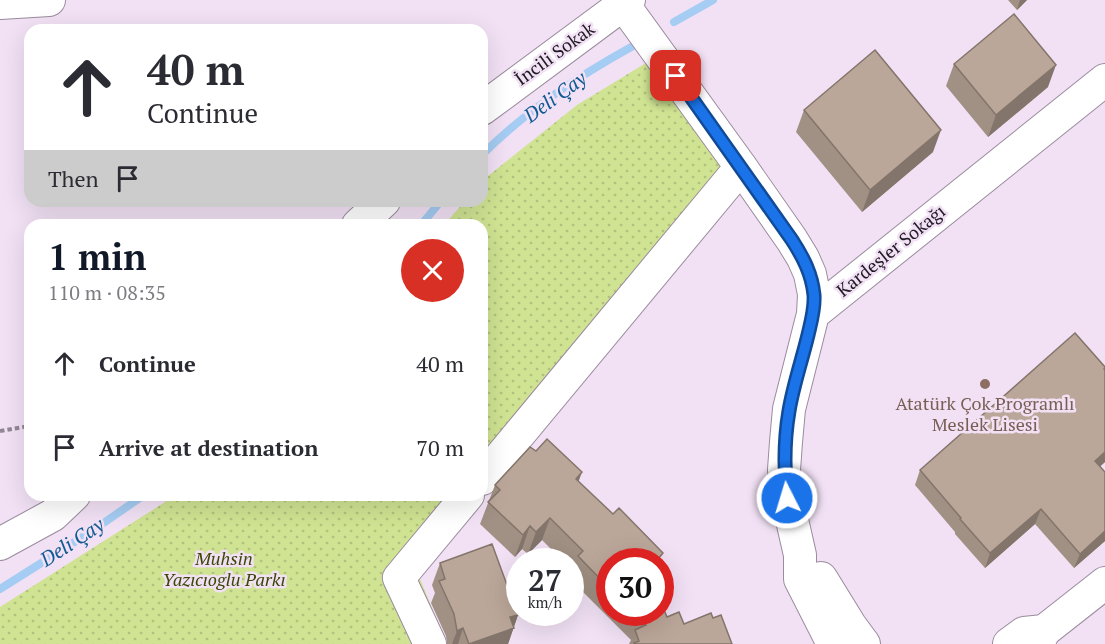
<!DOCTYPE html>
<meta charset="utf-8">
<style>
:root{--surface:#fff;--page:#f7f7f7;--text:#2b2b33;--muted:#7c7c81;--accent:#111827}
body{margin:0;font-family:"PT Serif",serif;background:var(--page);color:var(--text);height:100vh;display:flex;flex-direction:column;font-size:22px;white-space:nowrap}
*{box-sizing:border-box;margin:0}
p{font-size:20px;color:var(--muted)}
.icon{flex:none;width:33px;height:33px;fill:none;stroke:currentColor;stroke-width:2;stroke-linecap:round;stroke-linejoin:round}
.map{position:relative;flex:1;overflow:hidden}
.panel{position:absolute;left:24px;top:219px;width:464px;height:282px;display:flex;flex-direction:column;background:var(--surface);border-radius:18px;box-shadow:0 6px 24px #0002}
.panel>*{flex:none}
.guide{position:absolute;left:24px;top:24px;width:464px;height:183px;border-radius:18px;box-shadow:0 6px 24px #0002;background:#fff;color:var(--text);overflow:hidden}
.speed{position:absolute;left:506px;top:548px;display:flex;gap:12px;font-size:30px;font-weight:700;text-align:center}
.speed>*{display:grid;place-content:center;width:78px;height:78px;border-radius:50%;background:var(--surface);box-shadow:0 6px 24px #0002;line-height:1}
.speed small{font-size:15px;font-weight:400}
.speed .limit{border:9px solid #d22;background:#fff;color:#111}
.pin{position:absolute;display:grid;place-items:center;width:51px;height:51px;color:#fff;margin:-26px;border-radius:12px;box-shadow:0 3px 9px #0006}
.me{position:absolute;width:66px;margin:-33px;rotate:355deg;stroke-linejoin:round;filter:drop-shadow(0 0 4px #0008)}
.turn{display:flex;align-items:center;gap:21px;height:126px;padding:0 24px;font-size:27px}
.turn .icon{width:78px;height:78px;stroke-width:2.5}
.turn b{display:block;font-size:42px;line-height:51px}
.then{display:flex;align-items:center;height:57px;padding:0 24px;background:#0003;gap:12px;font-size:22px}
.round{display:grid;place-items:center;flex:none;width:63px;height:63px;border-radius:32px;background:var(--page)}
.summary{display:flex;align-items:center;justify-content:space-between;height:102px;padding:0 24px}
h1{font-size:36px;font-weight:600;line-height:45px;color:var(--accent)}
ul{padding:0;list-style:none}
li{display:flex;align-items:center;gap:18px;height:84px;padding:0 24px}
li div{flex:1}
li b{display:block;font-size:22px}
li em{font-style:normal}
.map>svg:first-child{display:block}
.park{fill:url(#park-dots)}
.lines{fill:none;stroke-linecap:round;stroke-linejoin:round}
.stream{stroke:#a5ccf2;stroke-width:8}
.minor-casing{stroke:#9a8b9d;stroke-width:34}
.tertiary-casing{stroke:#9a8b9d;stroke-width:35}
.path{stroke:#938795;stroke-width:4;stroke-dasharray:4.5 3;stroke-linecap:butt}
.minor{stroke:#fff;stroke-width:32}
.tertiary{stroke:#fff;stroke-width:33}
.wall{fill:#a19084}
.shaded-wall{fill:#83756b}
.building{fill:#bba799;stroke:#83756b;stroke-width:1.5}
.route-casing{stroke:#114b97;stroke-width:15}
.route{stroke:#1a73e8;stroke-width:10}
.education-dot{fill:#8d6e63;stroke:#f2e1f5;stroke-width:2}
.labels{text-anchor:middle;stroke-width:5;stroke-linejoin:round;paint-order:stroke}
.street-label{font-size:18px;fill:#1f1a21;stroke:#f2e1f5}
.education-label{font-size:18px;fill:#785e54;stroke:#f2e1f5}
.park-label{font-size:18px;font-style:italic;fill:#3b4705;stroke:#f2e1f5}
.water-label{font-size:20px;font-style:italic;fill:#105a92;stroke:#f2e1f5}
</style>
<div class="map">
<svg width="1105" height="644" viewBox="0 0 1105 644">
<defs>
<pattern id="park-dots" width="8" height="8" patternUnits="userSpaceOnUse" patternTransform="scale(1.5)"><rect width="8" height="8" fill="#cfe392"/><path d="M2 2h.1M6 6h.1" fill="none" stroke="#b1c27e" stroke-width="1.8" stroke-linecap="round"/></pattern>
</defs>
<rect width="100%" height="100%" fill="#f2e1f5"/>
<path class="park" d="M 659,55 L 730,162 L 482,456 L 482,225 L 444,225 L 465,201 L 482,201 L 482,182 L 483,180 L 577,105 Z
M 176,495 L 448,495 L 406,545 L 446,642 L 434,644 L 0,644 L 0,607 Z"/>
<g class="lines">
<path class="stream" d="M 674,22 L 713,0
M 482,155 C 527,110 577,77 633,46
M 421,225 L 441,201
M 0,589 L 92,531 L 144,495"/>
<defs>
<path id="minor" d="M 0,3 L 49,0
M 623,4 L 741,167 L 792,240 L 803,258 L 810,274 L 814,294 L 813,314 L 789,409 L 786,442 L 784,470 L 787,498 L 800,555 L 800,579 L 833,644
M 482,109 L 629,0
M 358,225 L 384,201
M 813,314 L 1105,80
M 482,479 L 741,167
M 0,544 L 53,515 L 74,495
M 821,578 L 850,625 L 864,644
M 430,644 L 399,578 L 468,495
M 1009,644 L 1024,633 L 1044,631
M 1038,644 L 1044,631 L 1105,583"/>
<path id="tertiary" d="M 623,4 L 627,0"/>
</defs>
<use href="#minor" class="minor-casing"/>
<use href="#tertiary" class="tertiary-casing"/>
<path class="path" d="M 0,431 L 30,426"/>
<use href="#minor" class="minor"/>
<use href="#tertiary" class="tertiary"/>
</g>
<path class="wall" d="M 1008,0 L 1027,0 L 1017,10 Z
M 954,64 L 1048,87 L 988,137 L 946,86 Z
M 804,110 L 933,152 L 862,212 L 796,132 Z
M 1105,370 L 1105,462 L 1100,466 L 1105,472 L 1105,541 L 1074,568 L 1035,524 L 985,568 L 955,534 L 955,532 L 915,485 L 920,470 Z
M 536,451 L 578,481 L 609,561 L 609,612 L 660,612 L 667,617 L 684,624 L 713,618 L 732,644 L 629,644 L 631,640 L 570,579 L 573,571 L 570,569 L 570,561 L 563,561 L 542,540 L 528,554 L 522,549 L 515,557 L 480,524 L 495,485 Z
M 440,563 L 518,615 L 508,644 L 447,644 L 446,636 L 431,603 L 435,593 L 432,585 Z"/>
<path class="shaded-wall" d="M 1020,0 L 1027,0 L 1017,10 Z
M 1056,65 L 1048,87 L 988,137 L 996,115 Z
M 941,130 L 933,152 L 862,212 L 870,190 Z
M 1105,452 L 1105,462 L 1090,476 L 1095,461 Z
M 582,472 L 574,494 L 576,479 Z
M 1041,509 L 1035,524 L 985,568 L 990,553 Z
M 550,518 L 542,540 L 528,554 L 536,532 Z
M 530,526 L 522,549 L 515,557 L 523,535 Z
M 1105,531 L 1105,541 L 1074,568 L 1080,554 Z
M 666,567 L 660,584 L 660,573 Z
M 518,615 L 508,644 L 470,644 L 510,617 Z
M 463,628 L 458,644 L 452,644 L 457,631 Z"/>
<path class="building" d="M 1014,14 L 1056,65 L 996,115 L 954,64 Z
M 875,50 L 941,130 L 870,190 L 804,110 Z
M 1075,333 L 1105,367 L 1104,369 L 1105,370 L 1105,452 L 1095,461 L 1105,472 L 1105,531 L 1080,554 L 1041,509 L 990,553 L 960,519 L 961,518 L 920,470 Z
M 547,439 L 582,472 L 576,479 L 613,514 L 619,508 L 663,553 L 658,559 L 666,567 L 660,573 L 660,561 L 609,561 L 609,588 L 578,556 L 583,551 L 550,518 L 536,532 L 530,526 L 523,535 L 488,502 L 500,490 L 495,485 L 530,447 L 536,451 Z
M 492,544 L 518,615 L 510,617 L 514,628 L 469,644 L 463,628 L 457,631 L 454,614 L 439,581 L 445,579 L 440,563 Z
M 660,600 L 667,617 L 679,612 L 684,624 L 711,613 L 713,618 L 721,615 L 732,644 L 634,644 L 634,643 L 639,641 L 635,630 L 646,625 L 633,612 L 660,612 Z"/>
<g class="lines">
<defs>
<path id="route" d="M 676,76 L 792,240 C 803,257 812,274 814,295 C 815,309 811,322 808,335 C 802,360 793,386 789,411 C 784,440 784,469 787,498"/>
</defs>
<use href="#route" class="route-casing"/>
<use href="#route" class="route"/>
</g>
<circle class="education-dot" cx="985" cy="384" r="6"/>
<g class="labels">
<g class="street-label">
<text transform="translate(555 54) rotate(-36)" y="6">İncili Sokak</text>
<text transform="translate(891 251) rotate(-39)" y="6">Kardeşler Sokağı</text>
</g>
<g class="education-label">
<text x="985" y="410">Atatürk Çok Programlı<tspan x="985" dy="21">Meslek Lisesi</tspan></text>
</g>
<g class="park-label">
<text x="224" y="565">Muhsin<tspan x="224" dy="21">Yazıcıoglu Parkı</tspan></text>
</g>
<g class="water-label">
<text transform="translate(555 97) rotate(-36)" y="7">Deli Çay</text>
<text transform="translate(72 542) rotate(-33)" y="7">Deli Çay</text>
</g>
</g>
</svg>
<div class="speed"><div>27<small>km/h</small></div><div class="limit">30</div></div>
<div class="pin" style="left:676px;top:76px;background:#d93025"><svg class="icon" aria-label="arrive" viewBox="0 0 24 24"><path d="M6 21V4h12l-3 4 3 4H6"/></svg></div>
<svg class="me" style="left:787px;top:498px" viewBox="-20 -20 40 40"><circle r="17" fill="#1a73e8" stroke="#fff" stroke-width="3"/><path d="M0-11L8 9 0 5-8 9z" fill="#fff"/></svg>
<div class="guide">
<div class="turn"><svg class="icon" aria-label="ahead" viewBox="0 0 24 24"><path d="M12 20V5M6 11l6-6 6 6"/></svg><div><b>40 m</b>Continue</div></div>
<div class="then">Then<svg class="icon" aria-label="arrive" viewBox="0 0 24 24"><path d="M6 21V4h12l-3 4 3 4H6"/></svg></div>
</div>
<section class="panel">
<div class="summary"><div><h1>1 min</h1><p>110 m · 08:35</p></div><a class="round" style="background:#d93025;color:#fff"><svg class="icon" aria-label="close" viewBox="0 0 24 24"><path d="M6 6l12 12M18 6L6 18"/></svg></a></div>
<ul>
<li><svg class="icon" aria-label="ahead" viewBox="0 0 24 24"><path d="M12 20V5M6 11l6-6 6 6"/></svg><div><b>Continue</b></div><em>40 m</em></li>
<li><svg class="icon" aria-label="arrive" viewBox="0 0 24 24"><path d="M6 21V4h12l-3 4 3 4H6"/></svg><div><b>Arrive at destination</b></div><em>70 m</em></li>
</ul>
</section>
</div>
